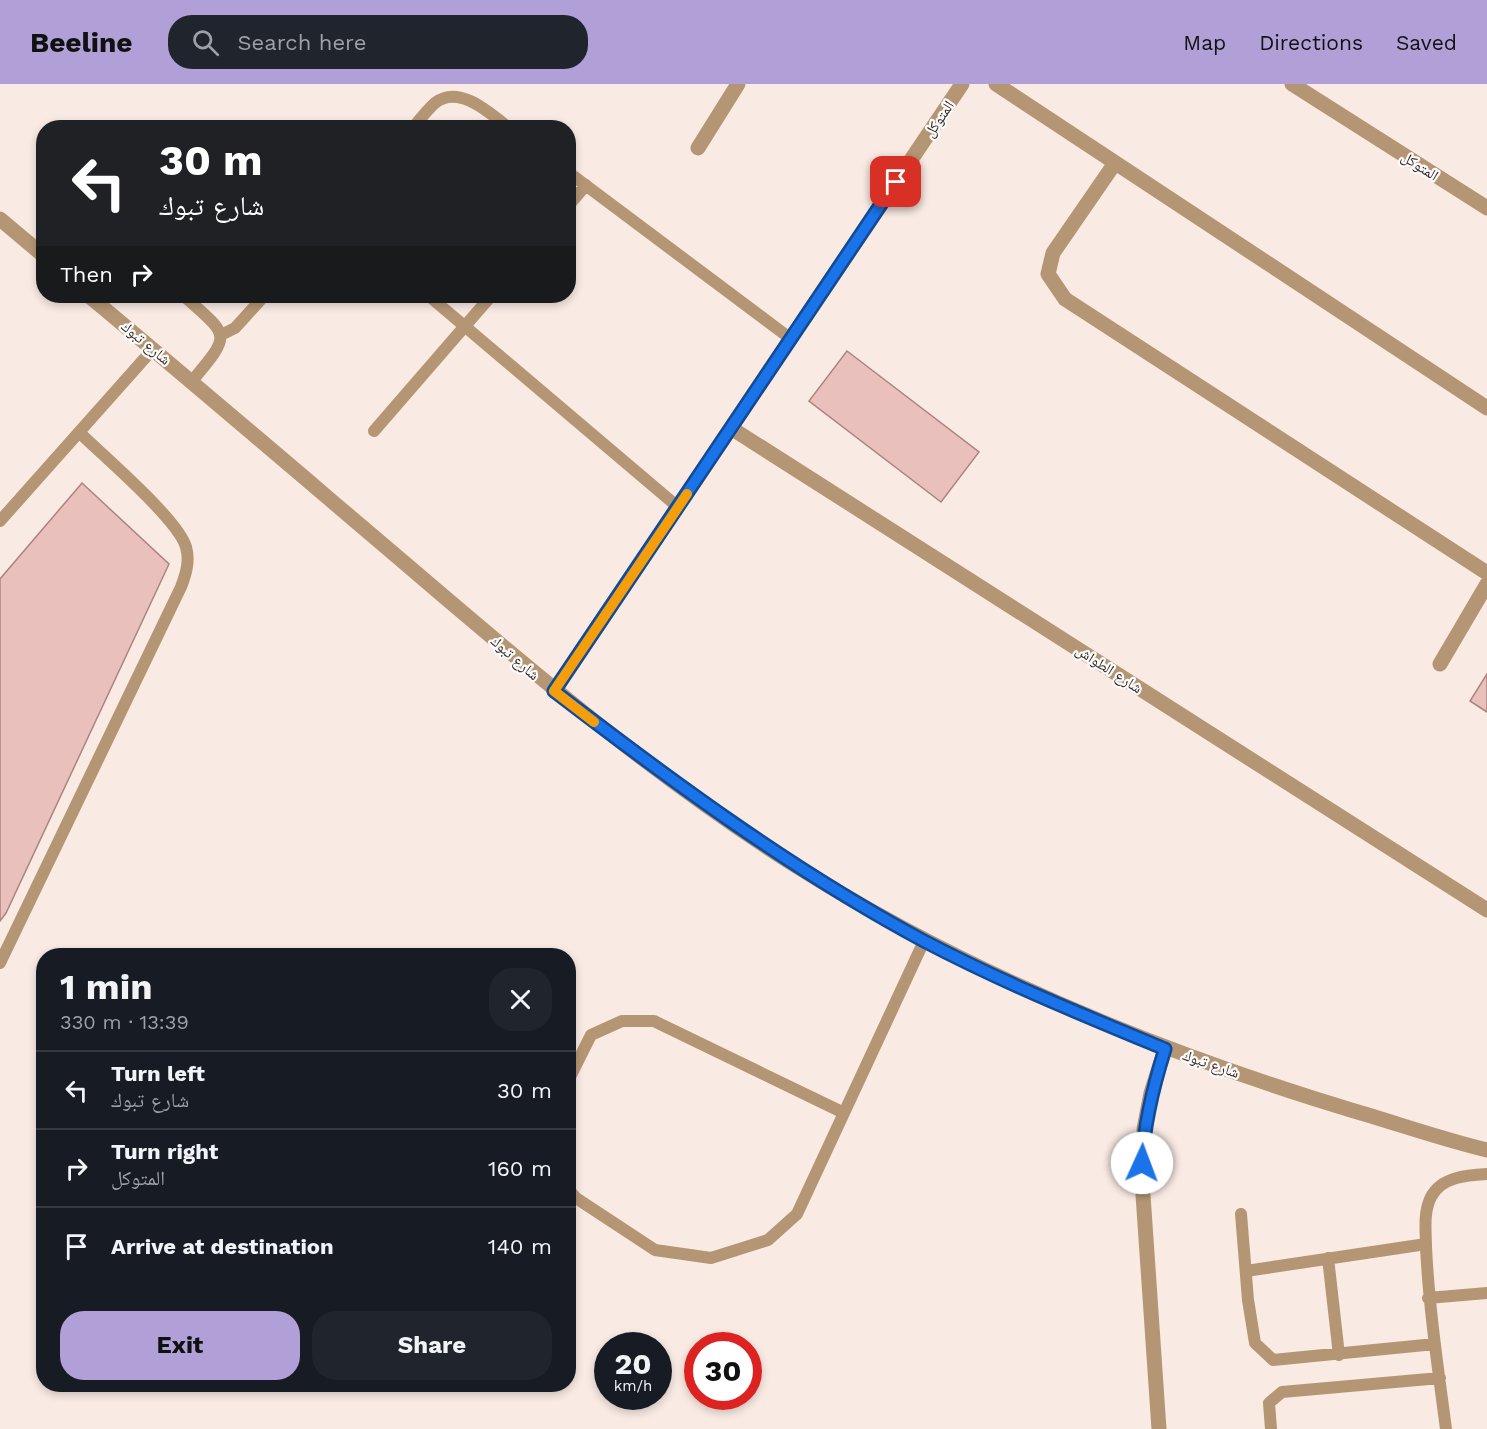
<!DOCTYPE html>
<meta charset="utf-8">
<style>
:root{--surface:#171b24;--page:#20242c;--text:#f1f3f6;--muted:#9ea1a6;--line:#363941;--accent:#b1a0d7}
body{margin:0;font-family:"Work Sans","Noto Naskh Arabic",sans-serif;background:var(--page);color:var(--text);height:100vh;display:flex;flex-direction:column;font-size:22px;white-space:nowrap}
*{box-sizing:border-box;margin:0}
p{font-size:20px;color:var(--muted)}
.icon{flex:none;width:33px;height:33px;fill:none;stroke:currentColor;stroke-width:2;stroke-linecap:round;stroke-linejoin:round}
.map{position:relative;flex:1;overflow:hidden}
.details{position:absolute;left:36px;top:864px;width:540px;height:444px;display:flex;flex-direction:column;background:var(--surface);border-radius:24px;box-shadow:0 3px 9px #0003}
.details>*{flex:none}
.guide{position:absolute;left:36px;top:36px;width:540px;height:183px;border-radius:24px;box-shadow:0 3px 9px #0003;background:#202124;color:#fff;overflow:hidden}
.speed{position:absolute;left:594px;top:1248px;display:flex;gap:12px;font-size:30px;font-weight:700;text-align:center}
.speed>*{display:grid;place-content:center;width:78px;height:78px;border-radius:50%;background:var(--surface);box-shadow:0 3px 9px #0003;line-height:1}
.speed small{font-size:15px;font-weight:400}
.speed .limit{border:9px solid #d22;background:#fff;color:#111}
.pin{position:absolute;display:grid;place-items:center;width:51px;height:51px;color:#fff;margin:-26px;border-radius:12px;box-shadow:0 3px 9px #0006}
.me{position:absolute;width:66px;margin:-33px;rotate:2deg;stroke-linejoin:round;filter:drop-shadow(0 0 4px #0008)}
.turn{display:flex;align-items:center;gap:21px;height:126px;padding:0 24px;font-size:27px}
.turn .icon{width:78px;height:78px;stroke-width:2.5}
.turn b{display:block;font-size:42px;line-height:51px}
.then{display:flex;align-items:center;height:57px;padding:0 24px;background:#0003;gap:12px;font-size:22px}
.round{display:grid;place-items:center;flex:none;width:63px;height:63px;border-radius:24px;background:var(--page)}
.head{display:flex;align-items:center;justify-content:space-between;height:102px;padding:0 24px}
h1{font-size:36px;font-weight:700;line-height:45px}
.primary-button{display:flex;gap:12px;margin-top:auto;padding:12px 24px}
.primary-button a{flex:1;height:69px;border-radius:24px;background:var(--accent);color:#111;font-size:24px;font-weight:700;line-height:69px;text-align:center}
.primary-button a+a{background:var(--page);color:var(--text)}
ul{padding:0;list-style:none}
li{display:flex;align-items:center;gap:18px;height:78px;padding:0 24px;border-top:2px solid var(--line)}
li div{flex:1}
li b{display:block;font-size:22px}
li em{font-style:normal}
header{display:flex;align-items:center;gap:36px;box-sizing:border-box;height:84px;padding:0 30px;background:var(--accent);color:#111}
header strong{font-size:28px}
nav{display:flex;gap:33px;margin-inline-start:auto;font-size:21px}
.search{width:420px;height:54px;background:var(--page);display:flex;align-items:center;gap:15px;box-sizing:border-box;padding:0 21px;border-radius:24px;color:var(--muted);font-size:22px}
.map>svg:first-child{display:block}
.building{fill:#eac0bd;stroke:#ab8481;stroke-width:1.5}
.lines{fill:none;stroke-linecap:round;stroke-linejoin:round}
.service{stroke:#b59674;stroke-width:12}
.minor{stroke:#b59674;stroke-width:15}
.tertiary{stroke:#b59674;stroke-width:15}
.route-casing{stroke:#114b97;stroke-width:15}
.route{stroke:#1a73e8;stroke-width:10}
.slow{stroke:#f59e0b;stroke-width:10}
.labels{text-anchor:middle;stroke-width:4.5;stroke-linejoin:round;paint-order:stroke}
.street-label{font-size:15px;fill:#382a24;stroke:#fbfbfb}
</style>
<header>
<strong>Beeline</strong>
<div class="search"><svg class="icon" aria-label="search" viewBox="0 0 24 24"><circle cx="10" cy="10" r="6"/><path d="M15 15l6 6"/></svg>Search here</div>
<nav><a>Map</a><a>Directions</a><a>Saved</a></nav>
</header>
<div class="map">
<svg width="1487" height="1345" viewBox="0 0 1487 1345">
<rect width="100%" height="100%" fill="#f9eae3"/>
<path class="building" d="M 847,267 L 979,368 L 941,418 L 809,317 Z
M 82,399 L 169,480 L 6,829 L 0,837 L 0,495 Z
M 1487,590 L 1487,628 L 1470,617 Z"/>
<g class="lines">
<path class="service" d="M 413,44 C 420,35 427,26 435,19 C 459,0 490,29 509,44
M 568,88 L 791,255
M 568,122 L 586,101
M 184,212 C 230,253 232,249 192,297
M 429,212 L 678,423
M 221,251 L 235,244 L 264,212
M 374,347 L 491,212
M 0,437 L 153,265
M 0,879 L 181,503 C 186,490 190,477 186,463 C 178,435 103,372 79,348
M 568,997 L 591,951 L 622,937 L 654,937 L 844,1029
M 568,1105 L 576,1114 L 655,1166 L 711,1174 L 768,1156 L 797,1130 L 924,857
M 1241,1130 L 1248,1216 L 1255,1259 L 1273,1276 L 1435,1260
M 1328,1174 L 1339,1271
M 1246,1187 L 1426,1160
M 1428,1214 L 1487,1209
M 1271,1345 L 1269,1319 L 1282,1308 L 1440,1294
M 1446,1345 C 1438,1284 1429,1224 1426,1163 C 1426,1147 1423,1129 1431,1113 C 1441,1093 1467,1091 1487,1090"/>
<path class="minor" d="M 996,0 L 1487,324
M 1292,0 L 1487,124
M 698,64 L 738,0
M 1115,79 L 1053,169 L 1048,190 L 1065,215 L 1487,489
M 731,344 L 1487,826
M 1440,580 L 1487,500
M 554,607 L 962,0
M 1159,1345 L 1142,1096 L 1144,1045 L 1151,1009 L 1165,965"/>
<path class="tertiary" d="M 0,135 L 44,172
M 89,212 C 196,301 301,391 407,481 C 532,588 657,694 796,782 C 968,890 1156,967 1351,1026 C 1396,1039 1441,1055 1487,1066"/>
</g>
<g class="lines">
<defs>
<path id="route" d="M 896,98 L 554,607 C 673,698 792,786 924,857 C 1002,898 1083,931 1165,965 C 1153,1003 1144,1039 1142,1079"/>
</defs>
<use href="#route" class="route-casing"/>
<use href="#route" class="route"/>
<path class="slow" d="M 594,638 L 554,607 L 687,410"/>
</g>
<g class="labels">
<g class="street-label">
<text transform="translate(939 35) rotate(-56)" y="5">المتوكل</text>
<text transform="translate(1420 82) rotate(33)" y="5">المتوكل</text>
<text transform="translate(146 259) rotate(40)" y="5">شارع تبوك</text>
<text transform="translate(515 574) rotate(41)" y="5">شارع تبوك</text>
<text transform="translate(1109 585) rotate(33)" y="5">شارع الطواش</text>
<text transform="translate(1211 980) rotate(19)" y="5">شارع تبوك</text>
</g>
</g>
</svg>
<div class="speed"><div>20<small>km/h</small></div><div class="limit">30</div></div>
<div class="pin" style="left:896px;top:98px;background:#d93025"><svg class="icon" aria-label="arrive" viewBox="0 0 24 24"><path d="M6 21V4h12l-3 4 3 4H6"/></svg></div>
<svg class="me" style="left:1142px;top:1079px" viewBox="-20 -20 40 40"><circle r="19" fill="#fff"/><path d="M0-13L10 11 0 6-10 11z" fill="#1a73e8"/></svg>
<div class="guide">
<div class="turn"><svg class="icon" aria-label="left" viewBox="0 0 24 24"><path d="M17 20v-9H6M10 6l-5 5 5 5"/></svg><div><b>30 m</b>شارع تبوك</div></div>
<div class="then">Then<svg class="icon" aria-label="right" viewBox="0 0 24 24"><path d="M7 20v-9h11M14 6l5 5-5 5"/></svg></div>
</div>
<section class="details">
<div class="head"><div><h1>1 min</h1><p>330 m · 13:39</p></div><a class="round"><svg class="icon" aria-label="close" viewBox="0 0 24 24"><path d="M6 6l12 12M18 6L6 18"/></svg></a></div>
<ul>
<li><svg class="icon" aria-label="left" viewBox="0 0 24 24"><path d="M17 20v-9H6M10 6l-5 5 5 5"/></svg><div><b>Turn left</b><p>شارع تبوك</p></div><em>30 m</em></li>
<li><svg class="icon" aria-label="right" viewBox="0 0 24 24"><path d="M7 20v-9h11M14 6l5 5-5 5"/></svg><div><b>Turn right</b><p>المتوكل</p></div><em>160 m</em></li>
<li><svg class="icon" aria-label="arrive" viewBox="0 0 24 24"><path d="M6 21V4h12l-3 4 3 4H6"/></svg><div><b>Arrive at destination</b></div><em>140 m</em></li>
</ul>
<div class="primary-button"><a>Exit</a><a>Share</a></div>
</section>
</div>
